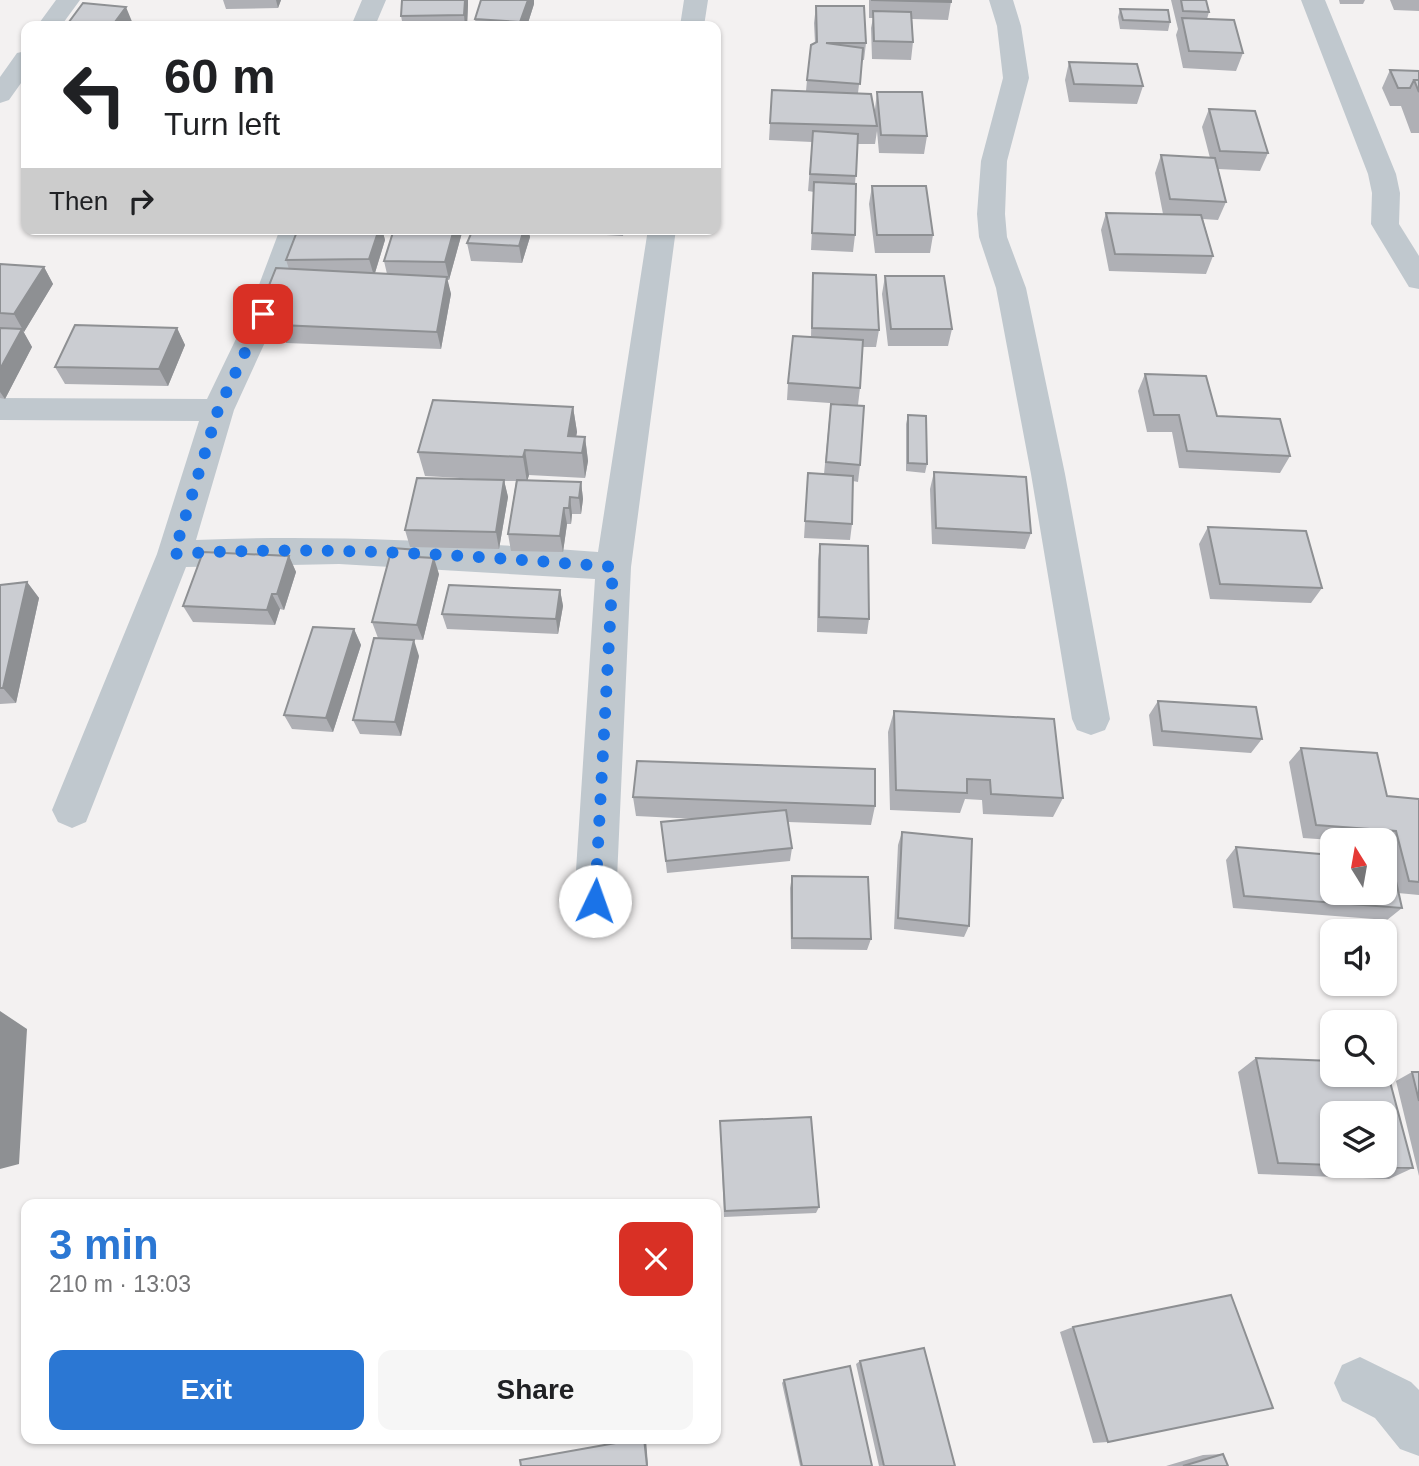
<!DOCTYPE html>
<meta charset="utf-8">
<style>
:root{--surface:#fff;--page:#f6f6f6;--text:#202124;--muted:#757577;--accent:#2b77d3}
body{margin:0;font-family:Helvetica,sans-serif;background:var(--page);color:var(--text);height:100vh;display:flex;flex-direction:column;font-size:26px;white-space:nowrap}
*{box-sizing:border-box;margin:0}
p{font-size:23px;color:var(--muted)}
.icon{flex:none;width:38px;height:38px;fill:none;stroke:currentColor;stroke-width:2;stroke-linecap:round;stroke-linejoin:round}
.map{position:relative;flex:1;overflow:hidden}
.panel{position:absolute;left:21px;top:1199px;width:700px;height:245px;display:flex;flex-direction:column;background:var(--surface);border-radius:14px;box-shadow:0 2px 5px #0004}
.panel>*{flex:none}
.top-card{position:absolute;left:21px;top:21px;width:700px;height:214px;border-radius:14px;box-shadow:0 2px 5px #0004;background:#fff;color:var(--text);overflow:hidden}
.needle{width:46px;rotate:349deg}
.controls{position:absolute;left:1320px;top:828px;display:grid;gap:14px}
.controls a{display:grid;place-items:center;width:77px;height:77px;border-radius:14px;background:var(--surface);box-shadow:0 2px 5px #0004;font-size:35px}
.pin{position:absolute;display:grid;place-items:center;width:60px;height:60px;color:#fff;margin:-30px;border-radius:14px;box-shadow:0 4px 10px #0006}
.me{position:absolute;width:77px;margin:-38px;rotate:3deg;stroke-linejoin:round;filter:drop-shadow(0 0 5px #0008)}
.turn{display:flex;align-items:center;gap:24px;height:147px;padding:0 28px;font-size:32px}
.turn .icon{width:91px;height:91px;stroke-width:2.5}
.turn b{display:block;font-size:49px;line-height:60px}
.then{display:flex;align-items:center;height:66px;padding:0 28px;background:#0003;gap:14px;font-size:26px}
.round{display:grid;place-items:center;flex:none;width:74px;height:74px;border-radius:14px;background:var(--page)}
.summary{display:flex;align-items:center;justify-content:space-between;height:119px;padding:0 28px}
h1{font-size:42px;font-weight:700;line-height:52px;color:var(--accent)}
.button{display:flex;gap:14px;margin-top:auto;padding:14px 28px}
.button a{flex:1;height:80px;border-radius:14px;background:var(--accent);color:#fff;font-size:28px;font-weight:700;line-height:80px;text-align:center}
.button a+a{background:var(--page);color:var(--text)}
.map>svg:first-child{display:block}
.lines{fill:none;stroke-linecap:round;stroke-linejoin:round}
.minor{fill:#c0c8ce;fill-rule:evenodd}
.wall{fill:#afb0b5}
.shaded-wall{fill:#8e9093}
.building{fill:#cbcdd2;stroke:#8e9093;stroke-width:2}
.route{stroke:#1a73e8;stroke-width:12;stroke-dasharray:0 21.6}
</style>
<div class="map">
<svg width="1419" height="1466" viewBox="0 0 1419 1466">
<rect width="100%" height="100%" fill="#f3f1f1"/>
<g class="lines">
<path class="minor" d="M 56,0 L 80,0 L 61,26 L 37,26 Z
M 362,0 L 386,0 L 375,26 L 351,26 Z
M 684,0 L 708,0 L 704,26 L 680,26 Z
M 989,0 L 1013,0 L 1021,26 L 1029,78 L 1007,161 L 1005,214 L 1007,237 L 1026,288 L 1065,474 L 1110,719 L 1105,730 L 1091,735 L 1077,730 L 1072,719 L 1031,474 L 996,288 L 979,237 L 977,214 L 981,161 L 1003,78 L 997,26 Z
M 1301,0 L 1325,0 L 1396,174 L 1400,193 L 1399,224 L 1419,256 L 1419,289 L 1409,287 L 1371,224 L 1372,193 L 1368,174 Z
M 26,51 L 26,76 L 9,100 L 0,103 L 0,77 L 17,53 Z
M 280,229 L 308,229 L 278,314 L 234,410 L 196,540 C 330,534 464,542 598,552 L 648,229 L 676,229 L 631,567 L 616,901 L 610,915 L 595,920 L 580,915 L 574,901 L 595,579 L 339,564 L 186,567 L 86,822 L 72,828 L 58,822 L 52,810 L 157,554 L 199,421 L 0,420 L 0,398 L 207,399 L 248,314 Z
M 1360,1357 L 1411,1382 L 1419,1390 L 1419,1456 L 1400,1449 L 1375,1418 L 1342,1401 L 1334,1383 L 1342,1365 Z"/>
</g>
<path class="wall" d="M 223,0 L 281,0 L 278,8 L 226,9 Z
M 402,0 L 468,0 L 468,5 L 467,26 L 403,26 L 401,16 Z
M 869,0 L 951,0 L 951,2 L 948,20 L 912,19 L 913,42 L 911,60 L 872,59 L 871,28 L 873,18 L 869,18 Z
M 1171,0 L 1206,0 L 1209,12 L 1207,19 L 1243,53 L 1236,71 L 1183,68 L 1176,35 L 1178,29 Z
M 1339,0 L 1365,0 L 1363,4 L 1340,4 Z
M 1390,0 L 1419,0 L 1419,11 L 1394,10 Z
M 534,4 L 527,26 L 476,26 L 475,19 Z
M 816,6 L 866,43 L 864,60 L 862,60 L 858,93 L 875,118 L 875,109 L 877,92 L 927,136 L 924,154 L 879,153 L 877,131 L 875,144 L 858,144 L 855,184 L 855,235 L 853,252 L 811,250 L 814,192 L 808,191 L 812,142 L 769,140 L 772,90 L 806,91 L 807,80 L 815,43 L 814,23 Z
M 1120,9 L 1170,22 L 1168,31 L 1120,29 L 1118,17 Z
M 1069,62 L 1143,86 L 1137,104 L 1069,102 L 1065,80 Z
M 1390,70 L 1419,71 L 1419,133 L 1411,133 L 1401,106 L 1390,106 L 1382,88 Z
M 1209,109 L 1268,153 L 1260,171 L 1218,169 L 1226,202 L 1218,220 L 1203,219 L 1213,256 L 1206,274 L 1109,271 L 1101,230 L 1106,213 L 1163,214 L 1155,173 L 1161,155 L 1210,158 L 1202,127 Z
M 872,186 L 933,235 L 930,253 L 875,253 L 869,204 Z
M 298,229 L 382,229 L 385,240 L 375,273 L 387,274 L 384,261 L 463,229 L 449,280 L 447,280 L 451,294 L 441,349 L 286,343 L 283,334 L 263,335 L 256,318 L 289,269 L 286,260 Z
M 473,229 L 528,229 L 530,237 L 522,263 L 471,261 L 467,243 Z
M 572,229 L 624,229 L 623,236 L 573,233 Z
M 0,264 L 44,267 L 53,284 L 24,332 L 23,331 L 32,347 L 5,399 L 0,398 Z
M 813,273 L 879,330 L 876,347 L 862,347 L 860,388 L 858,405 L 787,400 L 788,383 L 811,337 L 812,290 Z
M 885,276 L 952,329 L 948,346 L 888,346 L 882,294 Z
M 177,328 L 185,345 L 168,386 L 65,384 L 55,367 Z
M 1145,374 L 1217,416 L 1290,456 L 1280,473 L 1179,468 L 1172,432 L 1147,432 L 1138,391 Z
M 573,407 L 577,432 L 576,436 L 585,437 L 588,461 L 585,478 L 529,475 L 527,481 L 581,482 L 583,499 L 581,514 L 572,514 L 571,524 L 567,524 L 563,552 L 511,551 L 508,534 L 516,481 L 504,481 L 508,497 L 499,549 L 410,547 L 405,530 L 495,480 L 425,476 L 418,452 Z
M 908,415 L 927,464 L 925,473 L 906,471 L 906,424 Z
M 829,421 L 860,465 L 858,482 L 853,481 L 852,524 L 850,540 L 804,538 L 808,473 L 824,474 Z
M 934,472 L 1031,533 L 1025,549 L 932,544 L 930,489 Z
M 1208,527 L 1322,588 L 1311,603 L 1210,599 L 1199,544 Z
M 820,544 L 869,619 L 867,634 L 817,632 L 818,560 Z
M 418,550 L 421,557 L 439,574 L 423,640 L 378,638 L 372,622 Z
M 289,556 L 296,572 L 284,610 L 280,609 L 275,625 L 193,622 L 183,606 Z
M 27,582 L 39,598 L 16,703 L 0,704 L 0,585 Z
M 560,590 L 563,606 L 558,634 L 447,629 L 442,614 Z
M 354,629 L 361,645 L 333,732 L 292,729 L 284,715 Z
M 419,656 L 401,736 L 360,734 L 353,720 Z
M 1158,701 L 1262,739 L 1251,753 L 1153,746 L 1149,715 Z
M 894,711 L 1063,798 L 1053,817 L 983,814 L 982,800 L 965,799 L 960,813 L 890,810 L 888,732 Z
M 1301,748 L 1387,796 L 1419,799 L 1419,895 L 1398,893 L 1402,908 L 1387,920 L 1233,908 L 1226,860 L 1236,847 L 1386,859 L 1384,854 L 1384,840 L 1332,840 L 1303,838 L 1289,762 Z
M 633,797 L 875,806 L 871,825 L 788,822 L 792,848 L 790,861 L 667,873 L 661,822 L 697,819 L 636,816 Z
M 902,832 L 969,926 L 964,937 L 894,929 L 898,845 Z
M 792,876 L 871,939 L 867,950 L 791,949 L 790,888 Z
M 1256,1058 L 1413,1168 L 1389,1179 L 1258,1174 L 1238,1072 Z
M 1412,1072 L 1419,1072 L 1419,1176 L 1396,1081 Z
M 720,1121 L 819,1207 L 816,1213 L 724,1217 Z
M 1073,1327 L 1108,1442 L 1093,1443 L 1060,1332 Z
M 860,1361 L 955,1466 L 879,1466 L 856,1364 Z
M 784,1380 L 872,1466 L 800,1466 L 782,1383 Z
M 1223,1454 L 1228,1466 L 1166,1466 L 1203,1455 Z"/>
<path class="shaded-wall" d="M 276,0 L 281,0 L 278,8 Z
M 465,0 L 468,0 L 468,5 L 467,26 L 465,26 L 464,15 Z
M 528,0 L 534,0 L 534,4 L 527,26 L 520,26 L 520,22 Z
M 126,7 L 133,24 L 131,26 L 112,26 Z
M 379,229 L 382,229 L 385,240 L 374,276 L 369,259 Z
M 454,229 L 463,229 L 449,280 L 445,262 Z
M 524,229 L 528,229 L 530,237 L 522,263 L 519,246 Z
M 44,267 L 53,284 L 24,332 L 14,314 Z
M 447,277 L 451,294 L 441,349 L 437,332 Z
M 177,328 L 185,345 L 168,386 L 159,369 Z
M 22,329 L 32,347 L 5,399 L 0,392 L 0,369 Z
M 573,407 L 577,432 L 573,453 L 568,436 Z
M 585,437 L 588,461 L 585,478 L 582,453 Z
M 525,450 L 529,475 L 527,482 L 523,457 Z
M 504,480 L 508,497 L 499,549 L 496,532 Z
M 581,482 L 583,499 L 581,514 L 579,498 Z
M 570,497 L 572,514 L 571,524 L 569,508 Z
M 564,508 L 567,524 L 563,552 L 560,536 Z
M 289,556 L 296,572 L 284,610 L 277,594 Z
M 434,558 L 439,574 L 423,640 L 417,625 Z
M 27,582 L 39,598 L 16,703 L 3,688 Z
M 560,590 L 563,606 L 558,634 L 556,619 Z
M 272,594 L 280,609 L 275,625 L 267,610 Z
M 354,629 L 361,645 L 333,732 L 326,718 Z
M 414,640 L 419,656 L 401,736 L 395,722 Z
M 0,1011 L 27,1029 L 19,1164 L 0,1169 Z
M 644,1438 L 646,1439 L 648,1466 L 647,1466 Z"/>
<path class="building" d="M 402,0 L 465,0 L 464,15 L 401,16 Z
M 481,0 L 528,0 L 520,22 L 475,19 Z
M 871,0 L 951,0 L 951,2 Z
M 1181,0 L 1206,0 L 1209,12 L 1183,11 Z
M 83,3 L 126,7 L 112,26 L 66,26 Z
M 816,6 L 864,6 L 866,43 L 826,43 L 863,48 L 860,84 L 807,80 L 811,45 L 817,42 Z
M 1120,9 L 1168,10 L 1170,22 L 1123,20 Z
M 873,11 L 911,12 L 913,42 L 874,41 Z
M 1182,18 L 1234,20 L 1243,53 L 1189,51 Z
M 479,24 L 518,25 L 478,26 Z
M 1069,62 L 1137,64 L 1143,86 L 1074,84 Z
M 1390,70 L 1419,71 L 1419,80 L 1414,80 L 1410,88 L 1398,88 Z
M 1414,80 L 1419,80 L 1419,92 Z
M 772,90 L 871,94 L 877,126 L 770,123 Z
M 877,92 L 922,92 L 927,136 L 881,135 Z
M 1209,109 L 1255,111 L 1268,153 L 1220,151 Z
M 813,131 L 858,134 L 856,176 L 810,174 Z
M 1161,155 L 1215,158 L 1226,202 L 1170,199 Z
M 814,182 L 856,184 L 855,235 L 812,233 Z
M 872,186 L 926,186 L 933,235 L 877,235 Z
M 1106,213 L 1201,215 L 1213,256 L 1115,254 Z
M 298,229 L 379,229 L 369,259 L 286,260 Z
M 394,229 L 454,229 L 445,262 L 384,261 Z
M 473,229 L 524,229 L 519,246 L 467,243 Z
M 0,264 L 44,267 L 14,314 L 0,313 Z
M 276,268 L 447,277 L 437,332 L 280,325 L 284,316 L 256,318 Z
M 813,273 L 876,275 L 879,330 L 812,328 Z
M 885,276 L 944,276 L 952,329 L 891,329 Z
M 75,325 L 177,328 L 159,369 L 55,367 Z
M 0,328 L 22,329 L 0,369 Z
M 793,336 L 863,340 L 860,388 L 788,383 Z
M 1145,374 L 1206,376 L 1217,416 L 1280,419 L 1290,456 L 1187,451 L 1179,415 L 1154,415 Z
M 433,400 L 573,407 L 568,436 L 585,437 L 582,453 L 525,450 L 523,457 L 418,452 Z
M 831,404 L 864,406 L 860,465 L 826,462 Z
M 908,415 L 926,416 L 927,464 L 908,463 Z
M 934,472 L 1026,477 L 1031,533 L 936,528 Z
M 808,473 L 853,476 L 852,524 L 805,521 Z
M 417,478 L 504,480 L 496,532 L 405,530 Z
M 517,480 L 581,482 L 579,498 L 570,497 L 569,508 L 564,508 L 560,536 L 508,534 Z
M 1208,527 L 1306,531 L 1322,588 L 1220,584 Z
M 820,544 L 868,546 L 869,619 L 819,617 Z
M 392,548 L 418,550 L 417,557 L 434,558 L 417,625 L 372,622 Z
M 203,552 L 289,556 L 277,594 L 272,594 L 267,610 L 183,606 Z
M 27,582 L 3,688 L 0,688 L 0,585 Z
M 449,585 L 560,590 L 556,619 L 442,614 Z
M 313,627 L 354,629 L 326,718 L 284,715 Z
M 374,638 L 414,640 L 395,722 L 353,720 Z
M 1158,701 L 1256,707 L 1262,739 L 1162,731 Z
M 894,711 L 1054,719 L 1063,798 L 991,794 L 990,780 L 967,779 L 967,793 L 896,790 Z
M 1301,748 L 1377,753 L 1387,796 L 1419,799 L 1419,882 L 1409,881 L 1396,831 L 1316,825 Z
M 637,761 L 875,769 L 875,806 L 633,797 Z
M 786,810 L 792,848 L 666,861 L 661,822 Z
M 902,832 L 972,839 L 969,926 L 898,918 Z
M 1236,847 L 1332,855 L 1332,892 L 1384,892 L 1384,859 L 1391,859 L 1402,908 L 1244,896 Z
M 792,876 L 868,877 L 871,939 L 792,938 Z
M 1256,1058 L 1332,1061 L 1332,1074 L 1384,1074 L 1385,1063 L 1413,1168 L 1334,1166 L 1384,1166 L 1384,1113 L 1332,1113 L 1332,1165 L 1278,1163 Z
M 1412,1072 L 1419,1072 L 1419,1101 Z
M 811,1117 L 819,1207 L 725,1211 L 720,1121 Z
M 1231,1295 L 1273,1408 L 1108,1442 L 1073,1327 Z
M 924,1348 L 955,1466 L 884,1466 L 860,1361 Z
M 850,1366 L 872,1466 L 802,1466 L 784,1380 Z
M 644,1438 L 647,1466 L 521,1466 L 520,1460 Z
M 1223,1454 L 1228,1466 L 1183,1466 Z"/>
<g class="lines">
<path class="route" d="M 263,314 L 218,410 L 174,554 C 322,545 467,555 613,567 L 595,901"/>
</g>
</svg>
<div class="controls">
<a><svg class="needle" viewBox="-14 -14 28 28"><path d="M0-13l5 13h-10z" fill="#e53935"/><path d="M0 13l5-13h-10z" fill="#757577"/></svg></a>
<a><svg class="icon" aria-label="sound" viewBox="0 0 24 24"><path d="M4 9h4l5-4v14l-5-4H4zM17 9q2 3 0 6"/></svg></a>
<a><svg class="icon" aria-label="search" viewBox="0 0 24 24"><circle cx="10" cy="10" r="6"/><path d="M15 15l6 6"/></svg></a>
<a><svg class="icon" aria-label="layers" viewBox="0 0 24 24"><path d="M12 4l9 5-9 5-9-5zM3 14l9 5 9-5"/></svg></a>
</div>
<div class="pin" style="left:263px;top:314px;background:#d93025"><svg class="icon" aria-label="arrive" viewBox="0 0 24 24"><path d="M6 21V4h12l-3 4 3 4H6"/></svg></div>
<svg class="me" style="left:595px;top:901px" viewBox="-20 -20 40 40"><circle r="19" fill="#fff"/><path d="M0-13L10 11 0 6-10 11z" fill="#1a73e8"/></svg>
<div class="top-card">
<div class="turn"><svg class="icon" aria-label="left" viewBox="0 0 24 24"><path d="M17 20v-9H6M10 6l-5 5 5 5"/></svg><div><b>60 m</b>Turn left</div></div>
<div class="then">Then<svg class="icon" aria-label="right" viewBox="0 0 24 24"><path d="M7 20v-9h11M14 6l5 5-5 5"/></svg></div>
</div>
<section class="panel">
<div class="summary"><div><h1>3 min</h1><p>210 m · 13:03</p></div><a class="round" style="background:#d93025;color:#fff"><svg class="icon" aria-label="close" viewBox="0 0 24 24"><path d="M6 6l12 12M18 6L6 18"/></svg></a></div>
<div class="button"><a>Exit</a><a>Share</a></div>
</section>
</div>
